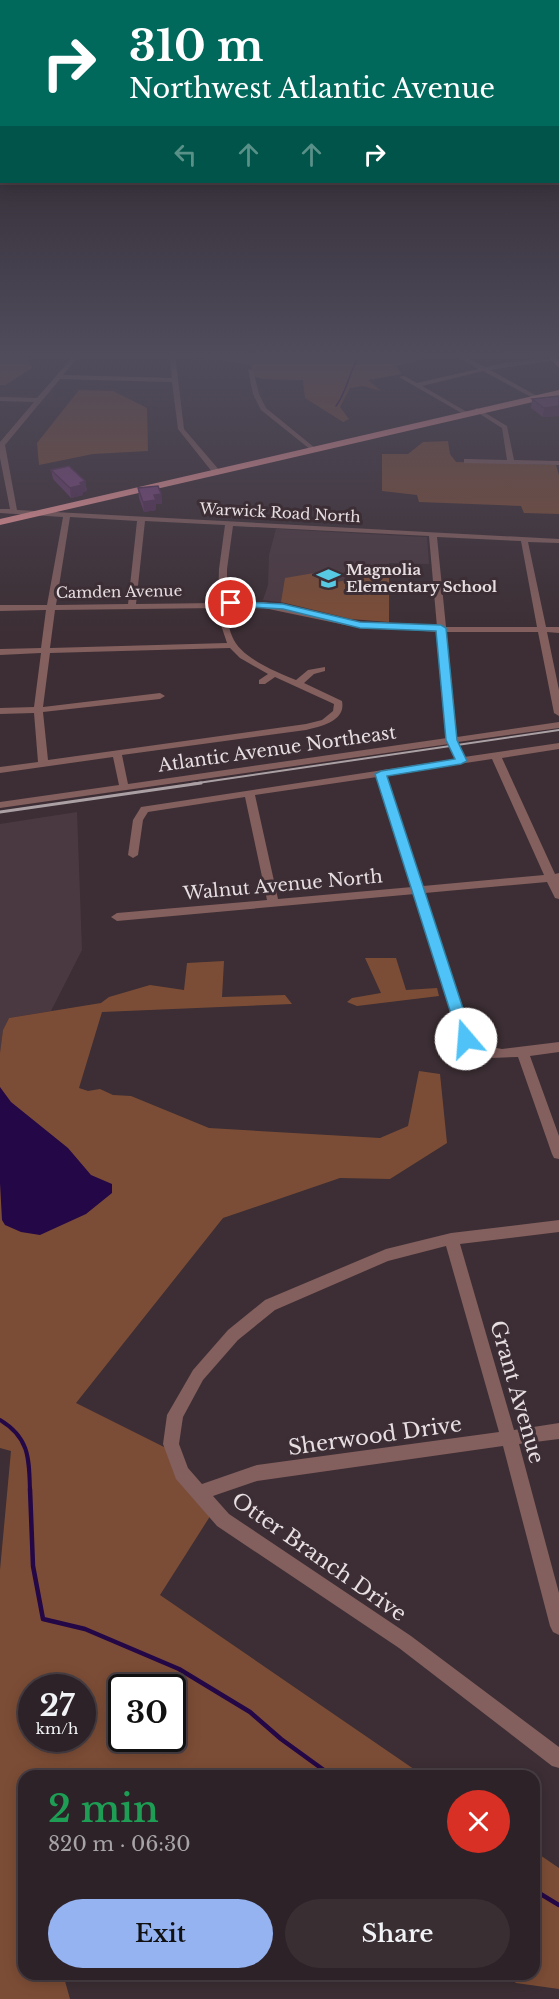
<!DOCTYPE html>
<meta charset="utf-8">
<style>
:root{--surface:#2d2227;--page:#392f33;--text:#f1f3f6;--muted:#a7a4a7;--line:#483f44;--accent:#95b2f1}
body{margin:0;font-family:"Libre Baskerville",serif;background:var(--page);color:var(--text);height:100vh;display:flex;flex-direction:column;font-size:22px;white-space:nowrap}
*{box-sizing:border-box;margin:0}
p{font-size:20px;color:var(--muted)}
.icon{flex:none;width:33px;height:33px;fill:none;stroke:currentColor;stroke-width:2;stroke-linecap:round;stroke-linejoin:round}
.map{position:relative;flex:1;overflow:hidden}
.panel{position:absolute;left:18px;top:1770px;width:522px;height:210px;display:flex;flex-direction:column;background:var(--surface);border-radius:18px;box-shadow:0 3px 15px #0003,0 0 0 2px var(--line)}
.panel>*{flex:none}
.top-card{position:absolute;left:0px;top:0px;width:560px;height:183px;box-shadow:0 3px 15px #0003,0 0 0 2px var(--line);background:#00695c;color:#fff;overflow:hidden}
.speed{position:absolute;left:18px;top:1674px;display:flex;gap:12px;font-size:30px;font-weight:700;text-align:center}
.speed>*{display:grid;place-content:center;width:78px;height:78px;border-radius:50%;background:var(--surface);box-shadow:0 3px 15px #0003,0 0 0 2px var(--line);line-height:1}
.speed small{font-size:15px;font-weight:400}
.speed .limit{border:3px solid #111;border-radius:9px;background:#fff;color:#111}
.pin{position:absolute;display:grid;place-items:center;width:51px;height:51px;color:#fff;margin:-26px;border:3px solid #fff;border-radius:50%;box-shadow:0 2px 6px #0007}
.me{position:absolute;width:66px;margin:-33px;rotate:342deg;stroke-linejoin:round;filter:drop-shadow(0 0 4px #0008)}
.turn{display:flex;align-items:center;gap:21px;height:126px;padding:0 30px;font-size:27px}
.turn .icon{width:78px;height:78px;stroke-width:2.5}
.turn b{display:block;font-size:42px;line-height:51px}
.lanes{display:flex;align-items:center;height:57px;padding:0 30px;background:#0003;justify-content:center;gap:30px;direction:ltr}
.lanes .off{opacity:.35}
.round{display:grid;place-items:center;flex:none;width:63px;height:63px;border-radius:32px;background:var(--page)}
.headline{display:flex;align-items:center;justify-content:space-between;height:102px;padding:0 30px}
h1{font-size:36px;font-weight:600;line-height:45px;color:#1e9e55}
.cta{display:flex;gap:12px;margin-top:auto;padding:12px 30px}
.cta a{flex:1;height:69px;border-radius:36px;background:var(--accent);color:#111;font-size:24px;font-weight:600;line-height:69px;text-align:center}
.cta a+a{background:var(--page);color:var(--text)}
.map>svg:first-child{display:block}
.built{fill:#4b3941}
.green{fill:#7c4d36;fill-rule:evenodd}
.water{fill:#230746}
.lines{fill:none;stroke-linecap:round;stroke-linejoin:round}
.stream-far2{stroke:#230746;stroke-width:1.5}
.stream-far1{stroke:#230746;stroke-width:4}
.stream{stroke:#230746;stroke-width:4.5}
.minor{fill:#835f5e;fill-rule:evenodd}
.major{fill:#d28888;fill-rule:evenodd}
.highway{fill:#f19899;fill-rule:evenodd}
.rail-far1{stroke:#aba1a5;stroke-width:2}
.rail{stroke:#aba1a5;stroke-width:3}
.wall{fill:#6a3c6c}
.shaded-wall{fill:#563158}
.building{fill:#7b467e;stroke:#563158;stroke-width:1.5}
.route{fill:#4fc3f7;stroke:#337fa1;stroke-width:1.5}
.labels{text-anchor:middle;stroke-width:6;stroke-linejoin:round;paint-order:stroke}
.far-street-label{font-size:15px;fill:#e6dee1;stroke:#3c2e34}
.far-poi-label{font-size:15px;font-weight:bold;fill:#e6dee1;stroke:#3c2e34;text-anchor:start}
.street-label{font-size:18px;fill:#e6dee1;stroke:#3c2e34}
.near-street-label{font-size:21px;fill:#e6dee1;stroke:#3c2e34}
</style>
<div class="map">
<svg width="559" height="1999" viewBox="0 0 559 1999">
<rect width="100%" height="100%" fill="#3c2e34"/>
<path class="built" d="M 276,529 L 424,537 L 427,537 L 429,564 L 389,563 L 389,622 L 351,619 L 298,605 L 263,600 L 268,585 L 269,555 Z
M 77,812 L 82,950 L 51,1011 L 9,1018 L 3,1030 L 0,1053 L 0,824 Z"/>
<path class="green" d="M 0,354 L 25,354 L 32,368 L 5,385 L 0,385 Z
M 177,354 L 418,354 L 420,360 L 396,366 L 402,374 L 368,380 L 381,391 L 363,386 L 350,388 L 340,407 L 349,419 L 343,422 L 305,398 L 303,380 L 263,379 L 253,376 L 251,365 Z
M 79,390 L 113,391 L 147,408 L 148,451 L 93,454 L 39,465 L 37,443 Z
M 448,441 L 450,454 L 456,462 L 556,465 L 559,475 L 559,514 L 524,513 L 521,506 L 419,502 L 417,495 L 382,491 L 382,454 L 408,454 L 423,442 Z
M 314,573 L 321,581 L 330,583 L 389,573 L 389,622 L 351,619 L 281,602 L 285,578 Z
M 365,958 L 396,958 L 406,990 L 437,988 L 439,996 L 357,1006 L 347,1002 L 352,998 L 381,993 Z
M 224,961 L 222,997 L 285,995 L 292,1004 L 102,1012 L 79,1088 L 88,1091 L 100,1089 L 113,1095 L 131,1096 L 209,1128 L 380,1138 L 408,1126 L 419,1071 L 440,1074 L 447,1143 L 390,1179 L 340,1178 L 223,1218 L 76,1403 L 174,1452 L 214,1510 L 160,1595 L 424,1776 L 24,1776 L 24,1974 L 63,1974 L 70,1999 L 0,1999 L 0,1570 L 11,1451 L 0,1448 L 0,1053 L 3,1030 L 9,1018 L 101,1003 L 109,997 L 150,985 L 184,990 L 187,963 ZM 32,1688 L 82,1688 L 82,1738 L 32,1738 ZM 122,1688 L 172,1688 L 172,1738 L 122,1738 Z
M 534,1851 L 559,1868 L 559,1989 L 516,1983 L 505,1974 L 534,1974 Z"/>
<path class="water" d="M 0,1087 L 11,1102 L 68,1148 L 91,1175 L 112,1184 L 112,1193 L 86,1214 L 40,1235 L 21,1232 L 5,1225 L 2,1220 L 0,1183 Z"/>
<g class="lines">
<path class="stream-far2" d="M 336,406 C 348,391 350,365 362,354"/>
<path class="stream-far1" d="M 0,1420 C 30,1438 29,1459 30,1491"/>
<path class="stream" d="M 30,1489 L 33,1566 L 43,1619 L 85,1629 L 179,1669 L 250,1712 L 281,1739 L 332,1776
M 534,1890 L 559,1905"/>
<path class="minor" d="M 75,354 L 81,354 L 63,375 L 172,378 L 169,354 L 175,354 L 184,429 L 220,471 L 213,473 L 178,429 L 172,382 L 60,379 L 5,445 L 17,510 L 559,539 L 559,543 L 528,542 L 546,627 L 559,627 L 559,633 L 547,632 L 559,690 L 559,716 L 554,713 L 538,632 L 446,632 L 457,737 L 559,722 L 559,728 L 458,742 L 464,757 L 559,743 L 559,749 L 502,758 L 555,874 L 559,873 L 559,899 L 555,898 L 547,882 L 425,893 L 475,1044 L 502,1049 L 559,1042 L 559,1052 L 530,1056 L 559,1136 L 559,1159 L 554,1158 L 552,1154 L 518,1057 L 491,1058 L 466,1050 L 464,1047 L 415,894 L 117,921 L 111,917 L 117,913 L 267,900 L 245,797 L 148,812 L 143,820 L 138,855 L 133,858 L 128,855 L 133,820 L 141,807 L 455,759 L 449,744 L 0,808 L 0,802 L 119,785 L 113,757 L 0,773 L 0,767 L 38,762 L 34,713 L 0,714 L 0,708 L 34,707 L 41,653 L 0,655 L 0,649 L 41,648 L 46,610 L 0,611 L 0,605 L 47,605 L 63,517 L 0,513 L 0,509 L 10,509 L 0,458 L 0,442 L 34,402 L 0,401 L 0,397 L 37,398 ZM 70,517 L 137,521 L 128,604 L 56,605 ZM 145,521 L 225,525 L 219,569 L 218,603 L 136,604 ZM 233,526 L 429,536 L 437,627 L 350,621 L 264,602 L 227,603 L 227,569 ZM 437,537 L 521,541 L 537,627 L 446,627 ZM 219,608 L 220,622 L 227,643 L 50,648 L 55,610 ZM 227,608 L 264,608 L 350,626 L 438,632 L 447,738 L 128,784 L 122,755 L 306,730 C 322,726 346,721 342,701 L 304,683 L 314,674 L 325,671 L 325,667 L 308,670 L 296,680 C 277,672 240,658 232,636 C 228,627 228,617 227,608 ZM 230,648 L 240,658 L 268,674 L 259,680 L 259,684 L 265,684 L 275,677 L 334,704 L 333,711 L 322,720 L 306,724 L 48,760 L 43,712 L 160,699 L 165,696 L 160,693 L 43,707 L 50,653 ZM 492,759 L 544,875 L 423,886 L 386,775 ZM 377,777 L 412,887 L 278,899 L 255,795 Z
M 453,354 L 460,354 L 485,367 L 502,363 L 555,358 L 558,360 L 490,370 L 537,396 L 538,397 L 535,399 L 483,371 L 422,386 L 467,412 L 468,413 L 465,415 L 399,377 L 404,376 L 417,383 L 478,369 Z
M 248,369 L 253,370 L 259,394 L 266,408 L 315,448 L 315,450 L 311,450 L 261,410 L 253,394 Z
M 477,408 L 507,426 L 514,460 L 559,461 L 559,465 L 464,463 L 464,459 L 467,459 L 507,460 L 502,428 L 475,411 L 475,409 Z
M 559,1220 L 559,1232 L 460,1244 L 514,1430 L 559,1423 L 559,1439 L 519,1444 L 559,1593 L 559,1635 L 553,1632 L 550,1626 L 503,1446 L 257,1481 L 213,1496 L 229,1514 L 411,1636 L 559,1747 L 559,1768 L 552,1766 L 399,1648 L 217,1526 L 176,1479 L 163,1444 L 167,1415 L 193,1370 L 228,1330 L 265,1300 L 386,1249 L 451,1233 ZM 446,1246 L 499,1432 L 257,1465 L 202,1484 L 188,1468 L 179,1444 L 183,1417 L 203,1380 L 238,1340 L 275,1310 L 388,1261 Z"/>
<path class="major" d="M 546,354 L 554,354 L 559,361 L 559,368 Z"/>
<path class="highway" d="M 559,390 L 559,396 L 0,525 L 0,519 Z"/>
<path class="rail-far1" d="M 191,784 L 559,730"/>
<path class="rail" d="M 0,812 L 201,783"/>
</g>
<path class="wall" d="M 559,396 L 559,416 L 543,417 L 531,408 L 532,399 Z
M 51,470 L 85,481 L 87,491 L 83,492 L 83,495 L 71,498 L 53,479 Z
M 138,488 L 161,494 L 162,504 L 156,504 L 156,510 L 144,512 L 139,498 Z"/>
<path class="shaded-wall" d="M 559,406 L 559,416 L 543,417 L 544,408 Z
M 85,481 L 87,491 L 83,492 L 83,495 L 71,498 L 70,488 L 80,483 Z
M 161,494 L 162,504 L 156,504 L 156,510 L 144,512 L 143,502 L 154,495 Z"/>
<path class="building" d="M 559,396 L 559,406 L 544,408 L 532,399 Z
M 69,466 L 85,481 L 80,483 L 82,485 L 70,488 L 51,470 Z
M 158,486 L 161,494 L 154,495 L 156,500 L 143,502 L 138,488 Z"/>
<linearGradient id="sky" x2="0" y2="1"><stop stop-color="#21191d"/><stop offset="0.56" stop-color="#504c5c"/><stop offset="1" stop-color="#504c5c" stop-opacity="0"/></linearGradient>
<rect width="559" height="634" fill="url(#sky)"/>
<path class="route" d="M 228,601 L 283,604 L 360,622 L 441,625 L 446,628 L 457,740 L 467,761 L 461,764 L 387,776 L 473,1039 L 471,1043 L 461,1043 L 459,1039 L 375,774 L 381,771 L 455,759 L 446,740 L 436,631 L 360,628 L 283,609 L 231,606 L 228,605 Z"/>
<defs>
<symbol id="school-bare" viewBox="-9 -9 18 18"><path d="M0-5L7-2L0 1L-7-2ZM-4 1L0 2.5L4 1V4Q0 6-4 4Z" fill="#57c9e2" stroke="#3c2e34" stroke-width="2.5" paint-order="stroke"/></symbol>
</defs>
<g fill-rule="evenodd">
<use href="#school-bare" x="312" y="562" width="33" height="33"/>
</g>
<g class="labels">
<g class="far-street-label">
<text transform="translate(280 513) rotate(3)" y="5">Warwick Road North</text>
<text transform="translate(119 592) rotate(-1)" y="5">Camden Avenue</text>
</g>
<g class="far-poi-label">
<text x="346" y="575">Magnolia<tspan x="346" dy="17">Elementary School</tspan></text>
</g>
<g class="street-label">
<text transform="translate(277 749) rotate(-8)" y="6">Atlantic Avenue Northeast</text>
<text transform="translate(283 885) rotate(-5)" y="6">Walnut Avenue North</text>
</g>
<g class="near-street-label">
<text transform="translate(517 1392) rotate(74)" y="7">Grant Avenue</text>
<text transform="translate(375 1436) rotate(-8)" y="7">Sherwood Drive</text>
<text transform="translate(319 1557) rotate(35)" y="7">Otter Branch Drive</text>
</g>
</g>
</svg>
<div class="speed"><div>27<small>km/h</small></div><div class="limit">30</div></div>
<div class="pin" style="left:231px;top:603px;background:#d93025"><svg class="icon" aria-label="arrive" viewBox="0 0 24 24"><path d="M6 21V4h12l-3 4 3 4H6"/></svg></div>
<svg class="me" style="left:466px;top:1039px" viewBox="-20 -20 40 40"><circle r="19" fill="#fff"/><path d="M0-13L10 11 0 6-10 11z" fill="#4fc3f7"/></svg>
<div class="top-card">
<div class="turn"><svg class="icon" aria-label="right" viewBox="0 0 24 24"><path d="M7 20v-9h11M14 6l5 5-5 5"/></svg><div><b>310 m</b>Northwest Atlantic Avenue</div></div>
<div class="lanes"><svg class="icon off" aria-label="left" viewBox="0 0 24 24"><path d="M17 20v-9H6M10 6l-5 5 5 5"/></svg><svg class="icon off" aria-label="ahead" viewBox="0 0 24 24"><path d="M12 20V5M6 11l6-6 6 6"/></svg><svg class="icon off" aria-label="ahead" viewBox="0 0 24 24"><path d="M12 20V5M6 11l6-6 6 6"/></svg><svg class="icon" aria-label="right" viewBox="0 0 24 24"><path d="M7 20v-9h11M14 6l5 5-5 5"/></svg></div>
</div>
<section class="panel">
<div class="headline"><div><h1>2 min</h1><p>820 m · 06:30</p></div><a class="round" style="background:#d93025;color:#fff"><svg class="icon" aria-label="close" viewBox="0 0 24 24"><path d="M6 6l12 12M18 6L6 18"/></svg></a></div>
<div class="cta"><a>Exit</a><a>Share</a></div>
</section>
</div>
